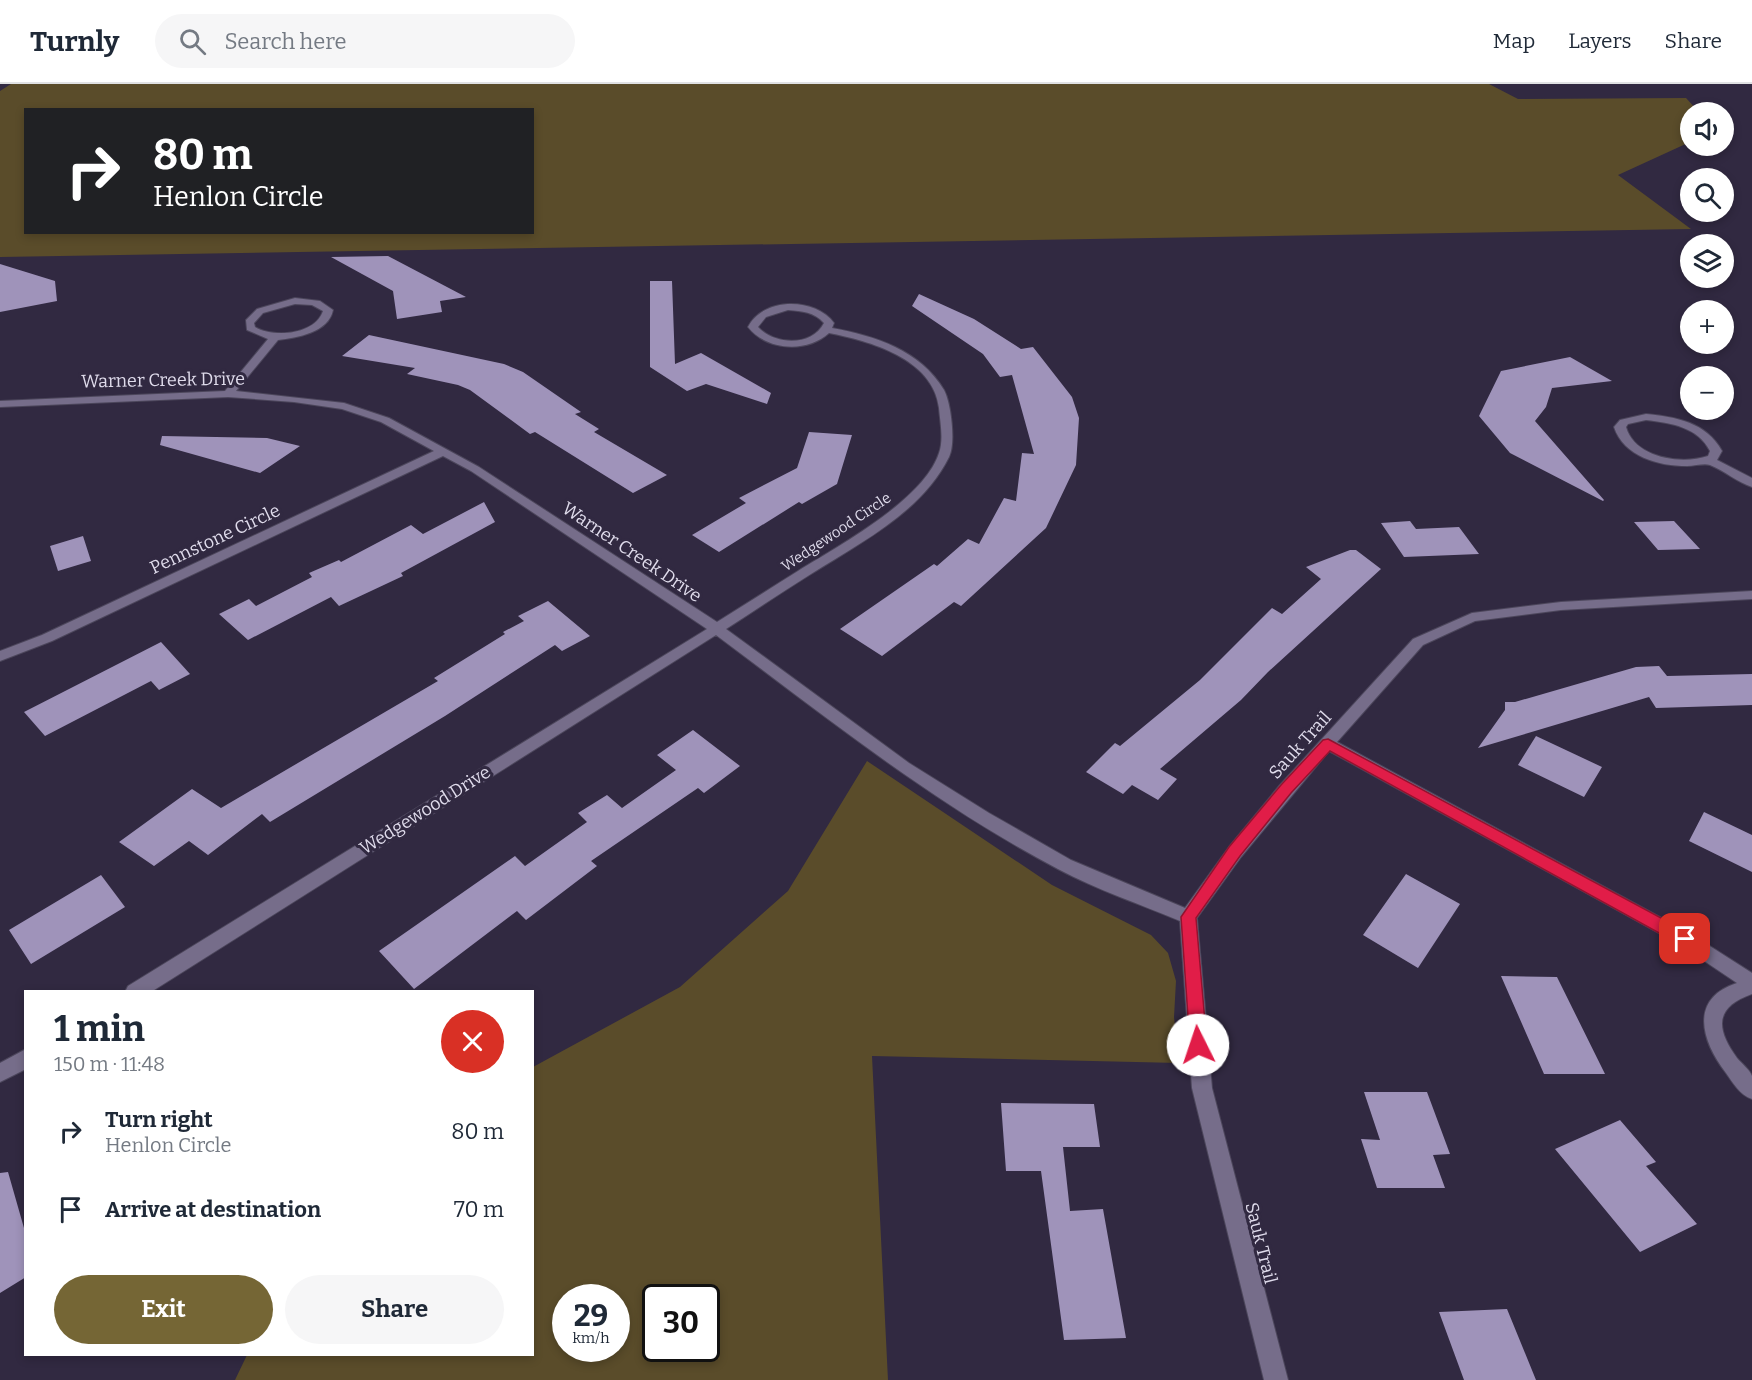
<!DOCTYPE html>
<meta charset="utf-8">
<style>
:root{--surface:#fff;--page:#f6f6f7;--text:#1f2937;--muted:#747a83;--line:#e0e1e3;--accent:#756635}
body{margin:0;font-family:Bitter,serif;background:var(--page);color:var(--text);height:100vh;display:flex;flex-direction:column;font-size:22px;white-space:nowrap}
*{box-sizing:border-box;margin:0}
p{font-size:20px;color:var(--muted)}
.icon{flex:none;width:33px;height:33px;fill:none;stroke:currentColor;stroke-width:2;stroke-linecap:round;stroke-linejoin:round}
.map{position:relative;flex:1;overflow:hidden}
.drawer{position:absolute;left:24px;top:906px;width:510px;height:366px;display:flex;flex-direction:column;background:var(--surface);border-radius:0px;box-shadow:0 3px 9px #0003}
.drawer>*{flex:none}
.top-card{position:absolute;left:24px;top:24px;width:510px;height:126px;border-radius:0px;box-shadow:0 3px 9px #0003;background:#202124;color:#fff;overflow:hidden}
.buttons{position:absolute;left:1680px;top:18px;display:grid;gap:12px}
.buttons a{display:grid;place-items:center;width:54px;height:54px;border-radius:50%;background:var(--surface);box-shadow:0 3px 9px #0003;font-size:30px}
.speed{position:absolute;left:552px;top:1200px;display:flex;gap:12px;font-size:30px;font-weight:700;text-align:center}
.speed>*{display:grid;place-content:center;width:78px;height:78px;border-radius:50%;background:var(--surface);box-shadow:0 3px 9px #0003;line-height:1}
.speed small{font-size:15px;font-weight:400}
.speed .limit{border:3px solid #111;border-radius:9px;background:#fff;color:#111}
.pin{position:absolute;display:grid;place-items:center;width:51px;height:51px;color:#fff;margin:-26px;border-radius:12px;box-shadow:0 3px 9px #0006}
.me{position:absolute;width:66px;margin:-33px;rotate:356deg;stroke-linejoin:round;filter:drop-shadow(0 0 4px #0008)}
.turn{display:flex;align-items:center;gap:21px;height:126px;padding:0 30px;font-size:27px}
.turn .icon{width:78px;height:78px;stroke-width:2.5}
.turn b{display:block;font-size:42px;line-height:51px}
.round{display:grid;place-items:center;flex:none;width:63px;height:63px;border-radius:32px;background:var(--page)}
.head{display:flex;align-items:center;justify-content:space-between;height:102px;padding:0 30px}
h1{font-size:36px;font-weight:700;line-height:45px}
.action{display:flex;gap:12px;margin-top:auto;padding:12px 30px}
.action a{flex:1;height:69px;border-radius:36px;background:var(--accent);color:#fff;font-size:24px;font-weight:700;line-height:69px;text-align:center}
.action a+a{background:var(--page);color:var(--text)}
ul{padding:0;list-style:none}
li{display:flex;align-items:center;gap:18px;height:78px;padding:0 30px}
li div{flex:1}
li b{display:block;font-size:22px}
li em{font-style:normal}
header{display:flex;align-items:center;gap:36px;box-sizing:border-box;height:84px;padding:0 30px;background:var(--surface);border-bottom:2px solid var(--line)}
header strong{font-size:28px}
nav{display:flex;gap:33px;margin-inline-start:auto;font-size:21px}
.search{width:420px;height:54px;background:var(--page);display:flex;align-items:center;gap:15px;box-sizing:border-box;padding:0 21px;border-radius:33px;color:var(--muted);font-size:22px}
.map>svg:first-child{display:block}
.green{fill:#5a4c2a;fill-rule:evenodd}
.building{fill:#9f93ba}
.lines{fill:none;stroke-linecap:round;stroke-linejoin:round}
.minor-casing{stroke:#4c465b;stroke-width:2}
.minor{fill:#766d8a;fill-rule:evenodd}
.route{fill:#e11d48;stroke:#92132f;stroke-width:1.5}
.labels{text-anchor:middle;stroke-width:6;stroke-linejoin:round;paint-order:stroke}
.far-street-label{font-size:15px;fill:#dfdbeb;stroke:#312941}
.street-label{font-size:18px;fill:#dfdbeb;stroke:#312941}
</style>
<header>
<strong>Turnly</strong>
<div class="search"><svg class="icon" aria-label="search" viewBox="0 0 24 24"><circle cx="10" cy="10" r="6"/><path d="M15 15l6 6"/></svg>Search here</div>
<nav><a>Map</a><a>Layers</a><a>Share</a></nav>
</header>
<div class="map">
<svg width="1752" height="1296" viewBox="0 0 1752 1296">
<rect width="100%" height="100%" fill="#312941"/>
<path class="green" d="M 11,0 L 1489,0 L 1518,15 L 1686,14 L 1699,28 L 1690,28 L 1690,58 L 1618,91 L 1691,145 L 0,173 L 0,7 ZM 26,26 L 532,26 L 532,148 L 26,148 Z
M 867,677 L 1052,801 L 1151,851 L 1168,869 L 1176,897 L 1174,933 L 1179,979 L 872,972 L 888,1296 L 235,1296 L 247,1271 L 532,1270 L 533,983 L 680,903 L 788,807 ZM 566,1214 L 616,1214 L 616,1264 L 566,1264 ZM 656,1214 L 706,1214 L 706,1264 L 656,1264 Z"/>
<path class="building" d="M 388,172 L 466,213 L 440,217 L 442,228 L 397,235 L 393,207 L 331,173 Z
M 0,180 L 55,197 L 57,217 L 0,228 Z
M 650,197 L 672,197 L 675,280 L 701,269 L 771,309 L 767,320 L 706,300 L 687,307 L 650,283 Z
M 919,210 L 974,235 L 1021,265 L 1033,263 L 1072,313 L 1079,334 L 1076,381 L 1046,444 L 961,522 L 954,518 L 882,572 L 840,545 L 934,480 L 937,482 L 968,455 L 979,460 L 1004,414 L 1016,417 L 1022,369 L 1034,370 L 1012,291 L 1000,293 L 983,270 L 912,222 Z
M 369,251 L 504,280 L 523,288 L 581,328 L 575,330 L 599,345 L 594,348 L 667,391 L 633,409 L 535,348 L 530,350 L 470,306 L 458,301 L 407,290 L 415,284 L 342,272 Z
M 1570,273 L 1612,297 L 1552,304 L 1546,323 L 1535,337 L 1604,416 L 1603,417 L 1510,369 L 1479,332 L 1501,287 Z
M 809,348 L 852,351 L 837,400 L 802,420 L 799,418 L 719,468 L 692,451 L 746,419 L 739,414 L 797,384 Z
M 162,352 L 267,354 L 300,362 L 260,389 L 160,361 Z
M 484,418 L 495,438 L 401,489 L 403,492 L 339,522 L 331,513 L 248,556 L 219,530 L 249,515 L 256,522 L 312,493 L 309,489 L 339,476 L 341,478 L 411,441 L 423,450 Z
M 1410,437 L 1416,445 L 1459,443 L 1479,470 L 1404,473 L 1381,439 Z
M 1674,437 L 1700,465 L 1658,466 L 1634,438 Z
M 83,452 L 91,477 L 58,487 L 50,462 Z
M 1350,466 L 1356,466 L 1381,485 L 1268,588 L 1241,616 L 1160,685 L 1177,695 L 1158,716 L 1132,701 L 1123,710 L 1086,688 L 1115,659 L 1120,662 L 1200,596 L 1272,524 L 1282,530 L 1321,495 L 1306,483 Z
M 548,517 L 590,552 L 562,567 L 555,561 L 445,632 L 270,738 L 262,730 L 208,771 L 189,757 L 154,782 L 119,758 L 192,705 L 221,724 L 438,597 L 434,594 L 505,550 L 503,548 L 524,537 L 518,532 Z
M 161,558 L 190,590 L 159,606 L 151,597 L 45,652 L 24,628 Z
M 1659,582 L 1667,592 L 1752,590 L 1752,621 L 1656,624 L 1649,613 L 1478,664 L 1505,626 L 1505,618 L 1515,618 L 1636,583 Z
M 693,646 L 740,682 L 704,709 L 698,704 L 591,777 L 597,782 L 526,836 L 517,827 L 414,905 L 379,867 L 515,772 L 525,782 L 587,738 L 578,729 L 607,711 L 622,724 L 676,686 L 657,671 Z
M 1536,652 L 1602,683 L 1584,713 L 1518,681 Z
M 1704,728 L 1752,751 L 1752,788 L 1689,757 Z
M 1406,790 L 1460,820 L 1418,884 L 1363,851 Z
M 101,791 L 125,823 L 31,880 L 9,846 Z
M 1501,892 L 1557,893 L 1605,990 L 1544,990 Z
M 1364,1008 L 1427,1008 L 1450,1070 L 1433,1071 L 1445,1104 L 1377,1104 L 1361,1055 L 1380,1056 Z
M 1001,1019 L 1094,1020 L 1100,1063 L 1063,1063 L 1070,1127 L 1103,1125 L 1126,1254 L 1064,1256 L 1041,1087 L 1006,1087 Z
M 1620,1036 L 1656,1078 L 1646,1082 L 1697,1140 L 1640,1168 L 1555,1065 Z
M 8,1088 L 26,1151 L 26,1193 L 0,1209 L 0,1089 Z
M 1507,1225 L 1536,1296 L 1464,1296 L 1439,1228 Z"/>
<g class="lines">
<defs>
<path id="minor" d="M 295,214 L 320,217 L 333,226 C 329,248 297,254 278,256 L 236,307 L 344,319 L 389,334 L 479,383 L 717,538 C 744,521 771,504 798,487 C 838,462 924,416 939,369 C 944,356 940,337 939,324 C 933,274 869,257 829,249 C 807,269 767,267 748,243 C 763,213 815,213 834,239 L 832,244 C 875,252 920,266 944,306 C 951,319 956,359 949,373 C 922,428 860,459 811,490 C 782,508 754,527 726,545 L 909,679 L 989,729 L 1071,776 L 1185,824 L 1229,763 L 1280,701 L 1413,555 L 1472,529 L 1561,518 L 1752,507 L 1752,515 L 1561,526 L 1475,537 L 1423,561 L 1337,658 L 1691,850 L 1752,889 L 1752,910 C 1715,923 1715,944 1737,974 C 1741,979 1750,986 1752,992 C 1752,998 1752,1009 1752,1015 C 1740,1011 1733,999 1726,989 C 1702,958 1688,915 1737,899 L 1679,860 L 1329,667 L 1241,773 L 1197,834 L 1212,1004 L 1288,1296 L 1264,1296 L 1192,1004 L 1180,837 C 1140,820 1097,806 1058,785 C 936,721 827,634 716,551 L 151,908 L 125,908 L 128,902 L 707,545 L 471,387 L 443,372 L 52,557 L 0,577 L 0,567 L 42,551 L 434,367 L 381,338 L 342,325 L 294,318 L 228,313 L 0,323 L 0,317 L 225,307 L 268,255 L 247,246 L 246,236 L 257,225 ZM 295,220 L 312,221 L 323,227 C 315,251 273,254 255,243 L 254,239 L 263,229 ZM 788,226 C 802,227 814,228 824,239 C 812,263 774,261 758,243 L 766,233 Z
M 1646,330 C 1676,333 1706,338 1722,367 L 1717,376 L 1752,394 L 1752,403 C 1737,398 1725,387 1710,381 C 1704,379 1695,382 1687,382 C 1659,382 1624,373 1614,343 L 1620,336 ZM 1646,336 C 1671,339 1698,343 1710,367 L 1708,372 C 1681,381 1635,374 1626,343 L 1628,340 Z
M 26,965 L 26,985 L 0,998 L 0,979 Z"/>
</defs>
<use href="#minor" class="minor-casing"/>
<use href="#minor" class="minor"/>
</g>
<path class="route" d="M 1328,655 L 1691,850 L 1693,855 L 1691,860 L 1685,862 L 1679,860 L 1330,667 L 1291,709 L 1240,772 L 1196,834 L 1207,961 L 1204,967 L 1198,969 L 1192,967 L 1190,961 L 1181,833 L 1229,763 L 1281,701 L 1323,656 Z"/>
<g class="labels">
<g class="far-street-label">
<text transform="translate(836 448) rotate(-34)" y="5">Wedgewood Circle</text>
</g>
<g class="street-label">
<text transform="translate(163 296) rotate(-1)" y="6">Warner Creek Drive</text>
<text transform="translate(215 455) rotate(-25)" y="6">Pennstone Circle</text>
<text transform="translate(632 468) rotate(34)" y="6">Warner Creek Drive</text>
<text transform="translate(1300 661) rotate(-48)" y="6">Sauk Trail</text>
<text transform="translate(425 726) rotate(-32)" y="6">Wedgewood Drive</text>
<text transform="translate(1261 1159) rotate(76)" y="6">Sauk Trail</text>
</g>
</g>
</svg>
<div class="buttons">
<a><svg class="icon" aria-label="sound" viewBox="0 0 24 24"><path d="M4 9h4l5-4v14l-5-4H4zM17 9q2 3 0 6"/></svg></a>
<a><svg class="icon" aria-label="search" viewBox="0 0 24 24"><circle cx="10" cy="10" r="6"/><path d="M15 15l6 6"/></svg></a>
<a><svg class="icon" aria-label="layers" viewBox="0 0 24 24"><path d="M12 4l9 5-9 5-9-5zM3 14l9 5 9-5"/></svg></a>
<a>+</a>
<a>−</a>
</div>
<div class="speed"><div>29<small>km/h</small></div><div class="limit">30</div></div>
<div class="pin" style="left:1685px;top:855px;background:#d93025"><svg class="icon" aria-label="arrive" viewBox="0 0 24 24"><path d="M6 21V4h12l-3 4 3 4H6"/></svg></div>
<svg class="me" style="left:1198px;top:961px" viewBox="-20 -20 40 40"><circle r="19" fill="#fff"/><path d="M0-13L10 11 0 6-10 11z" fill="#e11d48"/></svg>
<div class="top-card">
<div class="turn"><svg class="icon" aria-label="right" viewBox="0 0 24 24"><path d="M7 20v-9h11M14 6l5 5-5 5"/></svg><div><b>80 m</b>Henlon Circle</div></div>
</div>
<section class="drawer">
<div class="head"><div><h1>1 min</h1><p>150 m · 11:48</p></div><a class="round" style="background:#d93025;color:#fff"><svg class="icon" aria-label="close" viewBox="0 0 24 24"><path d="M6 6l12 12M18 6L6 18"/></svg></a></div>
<ul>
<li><svg class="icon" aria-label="right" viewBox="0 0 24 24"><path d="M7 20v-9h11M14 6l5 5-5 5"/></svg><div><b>Turn right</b><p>Henlon Circle</p></div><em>80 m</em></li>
<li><svg class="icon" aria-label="arrive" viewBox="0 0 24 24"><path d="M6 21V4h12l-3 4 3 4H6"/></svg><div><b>Arrive at destination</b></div><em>70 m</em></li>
</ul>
<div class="action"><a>Exit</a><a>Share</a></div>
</section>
</div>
